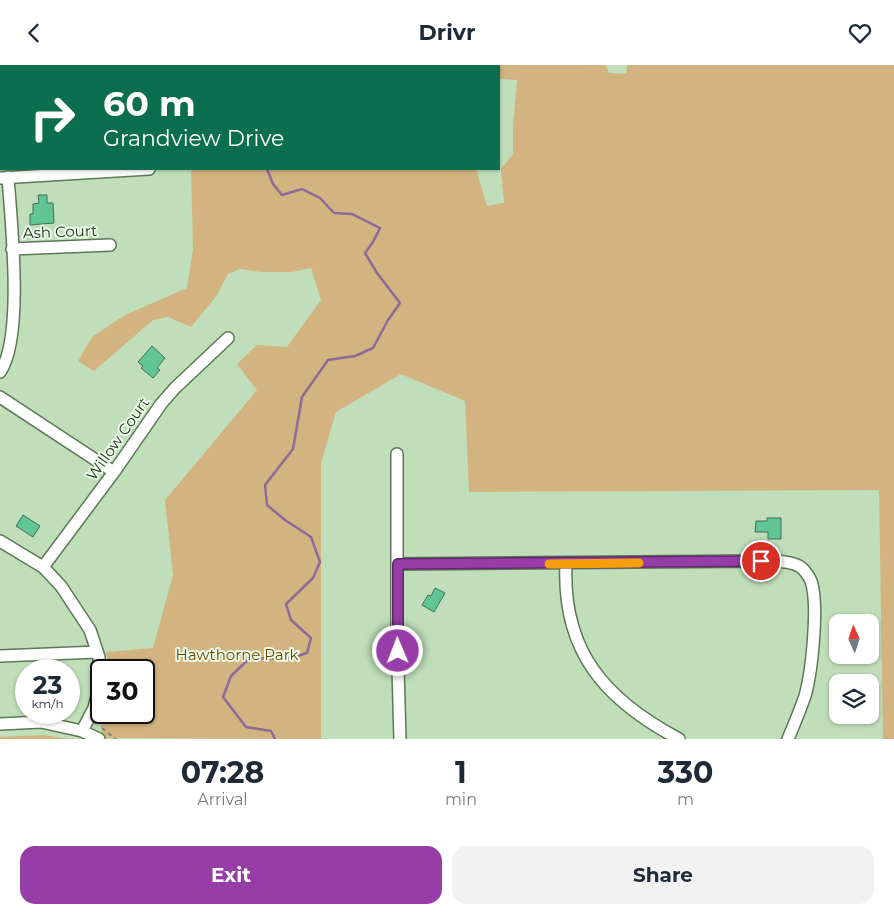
<!DOCTYPE html>
<style>
:root{--surface:#fff;--page:#f2f2f3;--text:#1f2937;--muted:#747a83;--accent:#963da8}
body{margin:0;font-family:Montserrat,sans-serif;background:var(--page);color:var(--text);height:100vh;display:flex;flex-direction:column;font-size:19px;white-space:nowrap}
*{box-sizing:border-box;margin:0}
p{font-size:16px;color:var(--muted)}
.icon{flex:none;width:28px;height:28px;fill:none;stroke:currentColor;stroke-width:2;stroke-linecap:round;stroke-linejoin:round}
.map{position:relative;height:674px;overflow:hidden}
.drawer{display:flex;flex-direction:column;background:var(--surface);flex:1}
.drawer>*{flex:none}
.banner{position:absolute;left:0px;top:0px;width:500px;height:105px;box-shadow:0 1px 4px #0004;background:#0b6e4f;color:#fff;overflow:hidden}
.needle{width:32px;rotate:357deg}
.controls{position:absolute;left:829px;top:549px;display:grid;gap:10px}
.controls a{display:grid;place-items:center;width:50px;height:50px;border-radius:10px;background:var(--surface);box-shadow:0 1px 4px #0004;font-size:25px}
.speed{position:absolute;left:15px;top:594px;display:flex;gap:10px;font-size:25px;font-weight:700;text-align:center}
.speed>*{display:grid;place-content:center;width:65px;height:65px;border-radius:50%;background:var(--surface);box-shadow:0 1px 4px #0004;line-height:1}
.speed small{font-size:12px;font-weight:400}
.speed .limit{border:2px solid #111;border-radius:8px;background:#fff;color:#111}
.pin{position:absolute;display:grid;place-items:center;width:42px;height:42px;color:#fff;margin:-21px;border:2px solid #fff;border-radius:50%;box-shadow:0 1px 5px #0007}
.me{position:absolute;width:55px;margin:-28px;rotate:359deg;stroke-linejoin:round;filter:drop-shadow(0 0 4px #0008)}
.turn{display:flex;align-items:center;gap:18px;height:105px;padding:0 20px;font-size:22px}
.turn .icon{width:65px;height:65px;stroke-width:2.5}
.turn b{display:block;font-size:35px;line-height:42px}
.eta{display:flex;justify-content:space-evenly;align-items:center;height:85px;text-align:center}
.eta b{font-size:30px;font-weight:700;line-height:35px}
.cta{display:flex;gap:10px;margin-top:auto;padding:10px 20px}
.cta a{flex:1;height:58px;border-radius:15px;background:var(--accent);color:#fff;font-size:20px;font-weight:700;line-height:58px;text-align:center}
.cta a+a{background:var(--page);color:var(--text)}
header{display:flex;justify-content:space-between;align-items:center;height:65px;padding:0 20px;background:var(--surface);font-size:22px;font-weight:700}
.map>svg:first-child{display:block}
.green{fill:#d3b480}
.lines{fill:none;stroke-linecap:round;stroke-linejoin:round}
.stream{stroke:#8f6a96;stroke-width:2.5}
.building{fill:#62c595;stroke:#426e58}
.minor-casing{stroke:#5c7957;stroke-width:14}
.path{stroke:#758b71;stroke-width:2;stroke-dasharray:4 4;stroke-linecap:butt}
.minor{stroke:#fff;stroke-width:11}
.route-casing{stroke:#62286d;stroke-width:12}
.route{stroke:#963da8;stroke-width:9}
.slow{stroke:#f59e0b;stroke-width:9}
.labels{text-anchor:middle;stroke-width:4;stroke-linejoin:round;paint-order:stroke}
.street-label{font-size:15px;fill:#253123;stroke:#eafae7}
.park-label{font-size:15px;fill:#684900;stroke:#eafae7}
</style>
<header><svg class="icon" aria-label="back" viewBox="0 0 24 24"><path d="M15 5l-7 7 7 7"/></svg>Drivr<svg class="icon" aria-label="heart" viewBox="0 0 24 24"><path d="M12 20l-8-8c-3-5 5-10 8-4 3-6 11-1 8 4z"/></svg></header>
<div class="map">
<svg width="894" height="674" viewBox="0 0 894 674">
<rect width="100%" height="100%" fill="#bfdeb9"/>
<path class="green" d="M 395,0 L 395,1 L 219,1 L 219,0 Z
M 431,0 L 606,0 L 609,8 L 626,9 L 627,0 L 894,0 L 894,674 L 883,674 L 879,425 L 469,427 L 465,336 L 401,309 L 336,347 L 321,398 L 321,674 L 103,673 L 101,662 L 103,648 L 144,648 L 144,605 L 110,605 L 106,587 L 153,583 L 173,510 L 165,435 L 257,325 L 237,299 L 257,280 L 287,282 L 321,235 L 311,203 L 292,207 L 262,207 L 240,204 L 228,209 L 217,230 L 191,262 L 168,252 L 153,255 L 94,306 L 78,296 L 92,272 L 125,250 L 187,223 L 193,184 L 191,104 L 476,104 L 487,141 L 504,138 L 501,104 L 513,89 L 513,60 L 517,15 L 499,14 L 499,1 Z
M 44,670 L 69,674 L 0,674 L 0,672 Z"/>
<g class="lines">
<path class="stream" d="M 299,1 L 299,0
M 267,104 L 273,119 L 282,130 L 302,124 L 320,133 L 334,148 L 352,149 L 380,163 L 373,177 L 365,188 L 377,208 L 400,238 L 388,255 L 373,283 L 355,291 L 328,295 L 302,332 L 293,384 L 265,420 L 267,440 L 285,455 L 311,472 L 320,497 L 313,513 L 286,539 L 291,555 L 311,573 L 307,588 L 288,594 L 250,593 L 231,611 L 223,632 L 246,662 L 271,666 L 275,674"/>
</g>
<path class="building" d="M 38,130 L 47,130 L 47,138 L 53,138 L 54,158 L 30,160 L 30,149 L 33,149 L 33,139 L 39,138 Z
M 152,281 L 165,293 L 157,303 L 160,305 L 153,313 L 141,303 L 143,301 L 138,297 Z
M 23,450 L 40,461 L 33,472 L 16,461 Z
M 767,453 L 781,453 L 781,474 L 768,474 L 768,467 L 755,467 L 756,456 L 767,456 Z
M 435,523 L 445,528 L 434,547 L 422,540 L 428,530 L 431,531 Z"/>
<g class="lines">
<defs>
<path id="minor" d="M 32,0 L 32,1
M 135,0 L 135,1
M 200,0 L 200,1
M 0,113 L 149,104
M 12,184 L 110,180
M 0,307 C 24,273 11,156 8,112
M 0,332 L 114,407
M 397,389 L 397,568 L 400,674
M 0,476 L 43,502 L 61,521 L 90,565 L 99,592 L 99,623 L 94,643 L 82,666
M 398,499 L 761,496 C 773,497 788,495 799,501 C 804,504 809,511 811,516 C 819,539 812,606 805,631 C 800,645 794,660 788,674
M 566,499 C 562,586 605,635 679,674
M 43,502 L 114,407 L 161,339 L 175,323 L 228,273
M 0,591 L 97,587
M 0,659 L 41,657 L 82,666 L 99,674"/>
</defs>
<use href="#minor" class="minor-casing"/>
<path class="path" d="M 102,663 L 116,674"/>
<use href="#minor" class="minor"/>
</g>
<g class="lines">
<defs>
<path id="route" d="M 398,586 L 398,499 L 761,496"/>
</defs>
<use href="#route" class="route-casing"/>
<use href="#route" class="route"/>
<path class="slow" d="M 549,499 L 639,498"/>
</g>
<g class="labels">
<g class="street-label">
<text transform="translate(60 167) rotate(-2)" y="5">Ash Court</text>
<text transform="translate(118 374) rotate(-55)" y="5">Willow Court</text>
</g>
<g class="park-label">
<text x="237" y="595">Hawthorne Park</text>
</g>
</g>
</svg>
<div class="controls">
<a><svg class="needle" viewBox="-14 -14 28 28"><path d="M0-13l5 13h-10z" fill="#e53935"/><path d="M0 13l5-13h-10z" fill="#747a83"/></svg></a>
<a><svg class="icon" aria-label="layers" viewBox="0 0 24 24"><path d="M12 4l9 5-9 5-9-5zM3 14l9 5 9-5"/></svg></a>
</div>
<div class="speed"><div>23<small>km/h</small></div><div class="limit">30</div></div>
<div class="pin" style="left:761px;top:496px;background:#d93025"><svg class="icon" aria-label="arrive" viewBox="0 0 24 24"><path d="M6 21V4h12l-3 4 3 4H6"/></svg></div>
<svg class="me" style="left:398px;top:586px" viewBox="-20 -20 40 40"><circle r="17" fill="#963da8" stroke="#fff" stroke-width="3"/><path d="M0-11L8 9 0 5-8 9z" fill="#fff"/></svg>
<div class="banner">
<div class="turn"><svg class="icon" aria-label="right" viewBox="0 0 24 24"><path d="M7 20v-9h11M14 6l5 5-5 5"/></svg><div><b>60 m</b>Grandview Drive</div></div>
</div>
</div>
<section class="drawer">
<div class="eta">
<div><b>07:28</b><p>Arrival</p></div>
<div><b>1</b><p>min</p></div>
<div><b>330</b><p>m</p></div>
</div>
<div class="cta"><a>Exit</a><a>Share</a></div>
</section>
